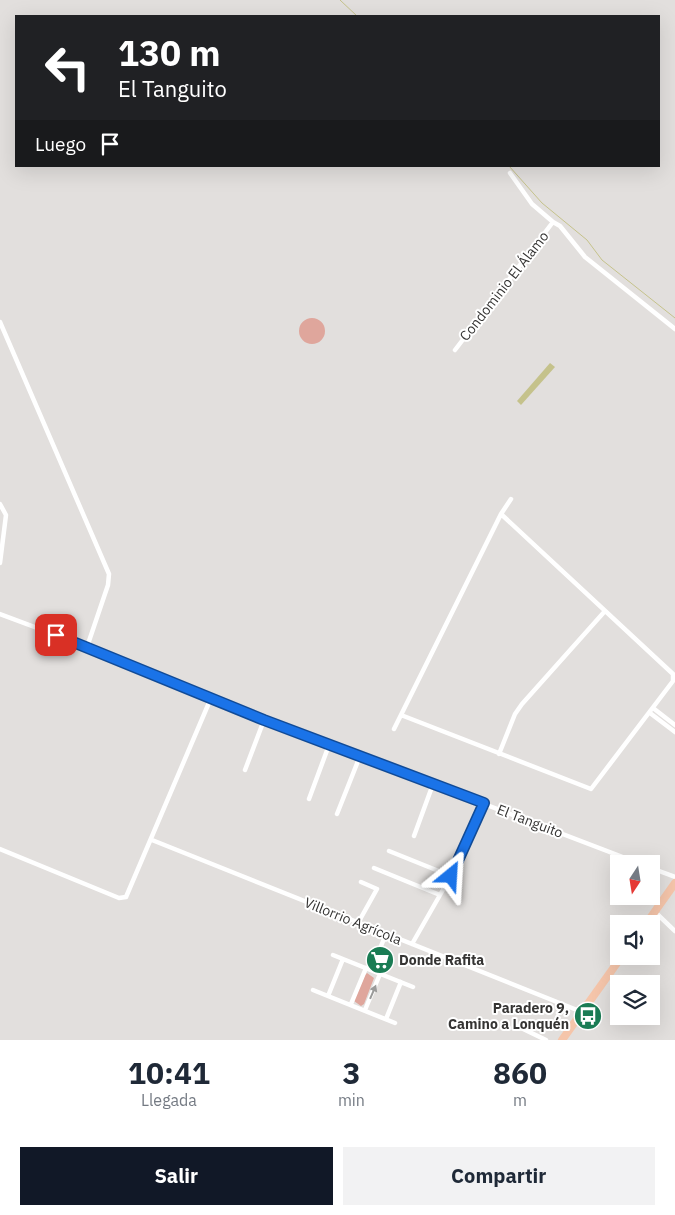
<!DOCTYPE html>
<html lang="es">
<meta charset="utf-8">
<style>
:root{--surface:#fff;--page:#f2f2f3;--text:#1f2937;--muted:#747a83;--accent:#111827}
body{margin:0;font-family:"IBM Plex Sans",sans-serif;background:var(--page);color:var(--text);height:100vh;display:flex;flex-direction:column;font-size:19px;white-space:nowrap}
*{box-sizing:border-box;margin:0}
p{font-size:16px;color:var(--muted)}
.icon{flex:none;width:28px;height:28px;fill:none;stroke:currentColor;stroke-width:2;stroke-linecap:round;stroke-linejoin:round}
.map{position:relative;height:1040px;overflow:hidden}
.panel{display:flex;flex-direction:column;background:var(--surface);flex:1}
.panel>*{flex:none}
.guide{position:absolute;left:15px;top:15px;width:645px;height:152px;border-radius:0px;box-shadow:0 5px 20px #0002;background:#202124;color:#fff;overflow:hidden}
.needle{width:32px;rotate:192deg}
.controls{position:absolute;left:610px;top:855px;display:grid;gap:10px}
.controls a{display:grid;place-items:center;width:50px;height:50px;border-radius:0px;background:var(--surface);box-shadow:0 5px 20px #0002;font-size:25px}
.pin{position:absolute;display:grid;place-items:center;width:42px;height:42px;color:#fff;margin:-21px;border-radius:10px;box-shadow:0 2px 8px #0006}
.me{position:absolute;width:55px;margin:-28px;rotate:27deg;stroke-linejoin:round;filter:drop-shadow(0 0 4px #0008)}
.turn{display:flex;align-items:center;gap:18px;height:105px;padding:0 20px;font-size:22px}
.turn .icon{width:65px;height:65px;stroke-width:2.5}
.turn b{display:block;font-size:35px;line-height:42px}
.then{display:flex;align-items:center;height:48px;padding:0 20px;background:#0003;gap:10px;font-size:19px}
.eta{display:flex;justify-content:space-evenly;align-items:center;height:85px;text-align:center}
.eta b{font-size:30px;font-weight:700;line-height:35px}
.action{display:flex;gap:10px;margin-top:auto;padding:10px 20px}
.action a{flex:1;height:58px;border-radius:0px;background:var(--accent);color:#fff;font-size:20px;font-weight:700;line-height:58px;text-align:center}
.action a+a{background:var(--page);color:var(--text)}
.map>svg:first-child{display:block}
.green{fill:#dfa69c}
.water{fill:#c5c28b}
.lines{fill:none;stroke-linecap:round;stroke-linejoin:round}
.stream{stroke:#c5c28b;stroke-width:1}
.minor{stroke:#fff;stroke-width:4.5}
.primary{stroke:#f5c5aa;stroke-width:8}
.oneway{fill:#9a9a99}
.route-casing{stroke:#114b97;stroke-width:12}
.route{stroke:#1a73e8;stroke-width:9}
.labels{text-anchor:middle;stroke-width:4;stroke-linejoin:round;paint-order:stroke}
.street-label{font-size:14px;fill:#353433;stroke:#fff}
.poi-label{font-size:14px;font-weight:bold;fill:#353433;stroke:#fff;text-anchor:start}
</style>
<div class="map">
<svg width="675" height="1040" viewBox="0 0 675 1040">
<rect width="100%" height="100%" fill="#e2dfdd"/>
<path class="green" d="M299 331a13 13 0 1 1 26 0a13 13 0 1 1-26 0Z
M 367,973 L 374,978 L 364,1004 L 361,1006 L 354,1001 L 365,975 Z"/>
<path class="water" d="M 550,363 L 555,367 L 521,405 L 517,401 Z"/>
<g class="lines">
<path class="stream" d="M 340,0 L 357,16
M 509,166 L 542,203 L 587,240 L 602,260 L 675,318"/>
<path class="minor" d="M 510,173 L 532,204 L 553,222 L 560,226 L 585,257 L 675,329
M 0,322 L 109,574 L 108,585 L 87,647
M 455,350 L 553,222
M 0,504 L 6,515 L 0,563
M 0,614 L 99,651 L 264,720 L 641,864
M 653,708 L 675,725
M 650,713 L 675,732
M 401,715 L 591,789 L 673,681 L 673,674 L 501,514
M 394,729 L 501,514 L 511,499
M 499,754 L 515,714 L 522,704 L 605,611
M 245,770 L 264,720
M 309,799 L 329,745
M 337,814 L 360,756
M 414,836 L 433,784
M 152,840 L 582,1012
M 0,849 L 119,898 L 126,897 L 211,698
M 389,851 L 451,876
M 374,868 L 440,895
M 651,868 L 675,877
M 654,911 L 675,931
M 358,923 L 377,889 L 361,882
M 412,944 L 456,867 L 484,803
M 333,955 L 413,987
M 371,970 L 386,934
M 313,990 L 395,1023
M 328,996 L 343,959
M 351,1004 L 366,968
M 365,1010 L 380,974
M 386,1019 L 401,982
M 517,1026 L 546,1040"/>
<path class="primary" d="M 646,924 L 675,883
M 562,1040 L 622,956"/>
</g>
<defs><path id="oneway-solid" d="M-6-.8H1V-3.2L6.5 0L1 3.2V.8H-6Z" transform="scale(1.25)"/></defs>
<use class="oneway" href="#oneway-solid" transform="translate(373 992) rotate(-67)"/>
<g class="lines">
<defs>
<path id="route" d="M 56,635 L 264,720 L 484,803 L 451,876"/>
</defs>
<use href="#route" class="route-casing"/>
<use href="#route" class="route"/>
</g>
<defs>
<symbol id="supermarket-disc" viewBox="-11 -11 22 22"><circle r="9.5" fill="#1a7c54" stroke="#fff"/><path d="M-6-5.5h2.5l.6 2H6L4.5 2H-2.5L-4.4-4H-6ZM-1.5 3.2a1.3 1.3 0 1 0 .1 0ZM3 3.2a1.3 1.3 0 1 0 .1 0Z" fill="#fff"/></symbol>
<symbol id="bus-disc" viewBox="-11 -11 22 22"><circle r="9.5" fill="#1a7c54" stroke="#fff"/><path d="M-5-6H5V4H4V6H2V4H-2V6H-4V4H-5ZM-3.5-4V0h7V-4ZM-3.5 1.2v1.5H-2V1.2ZM2 1.2v1.5H3.5V1.2Z" fill="#fff"/></symbol>
</defs>
<g fill-rule="evenodd">
<use href="#supermarket-disc" x="364" y="944" width="32" height="32"/>
<use href="#bus-disc" x="572" y="1000" width="32" height="32"/>
</g>
<g class="labels">
<g class="street-label">
<text transform="translate(504 286) rotate(-52)" y="5">Condominio El Álamo</text>
<text transform="translate(530 821) rotate(21)" y="5">El Tanguito</text>
<text transform="translate(353 921) rotate(22)" y="5">Villorrio Agrícola</text>
</g>
<g class="poi-label">
<text x="399" y="965">Donde Rafita</text>
<text x="569" y="1013" text-anchor="end">Paradero 9,<tspan x="569" dy="16">Camino a Lonquén</tspan></text>
</g>
</g>
</svg>
<div class="controls">
<a><svg class="needle" viewBox="-14 -14 28 28"><path d="M0-13l5 13h-10z" fill="#e53935"/><path d="M0 13l5-13h-10z" fill="#747a83"/></svg></a>
<a><svg class="icon" aria-label="sound" viewBox="0 0 24 24"><path d="M4 9h4l5-4v14l-5-4H4zM17 9q2 3 0 6"/></svg></a>
<a><svg class="icon" aria-label="layers" viewBox="0 0 24 24"><path d="M12 4l9 5-9 5-9-5zM3 14l9 5 9-5"/></svg></a>
</div>
<div class="pin" style="left:56px;top:635px;background:#d93025"><svg class="icon" aria-label="arrive" viewBox="0 0 24 24"><path d="M6 21V4h12l-3 4 3 4H6"/></svg></div>
<svg class="me" style="left:451px;top:876px" viewBox="-20 -20 40 40"><path d="M0-17L14 15 0 8-14 15z" fill="#1a73e8" stroke="#fff" stroke-width="4"/></svg>
<div class="guide">
<div class="turn"><svg class="icon" aria-label="left" viewBox="0 0 24 24"><path d="M17 20v-9H6M10 6l-5 5 5 5"/></svg><div><b>130 m</b>El Tanguito</div></div>
<div class="then">Luego<svg class="icon" aria-label="arrive" viewBox="0 0 24 24"><path d="M6 21V4h12l-3 4 3 4H6"/></svg></div>
</div>
</div>
<section class="panel">
<div class="eta">
<div><b>10:41</b><p>Llegada</p></div>
<div><b>3</b><p>min</p></div>
<div><b>860</b><p>m</p></div>
</div>
<div class="action"><a>Salir</a><a>Compartir</a></div>
</section>
